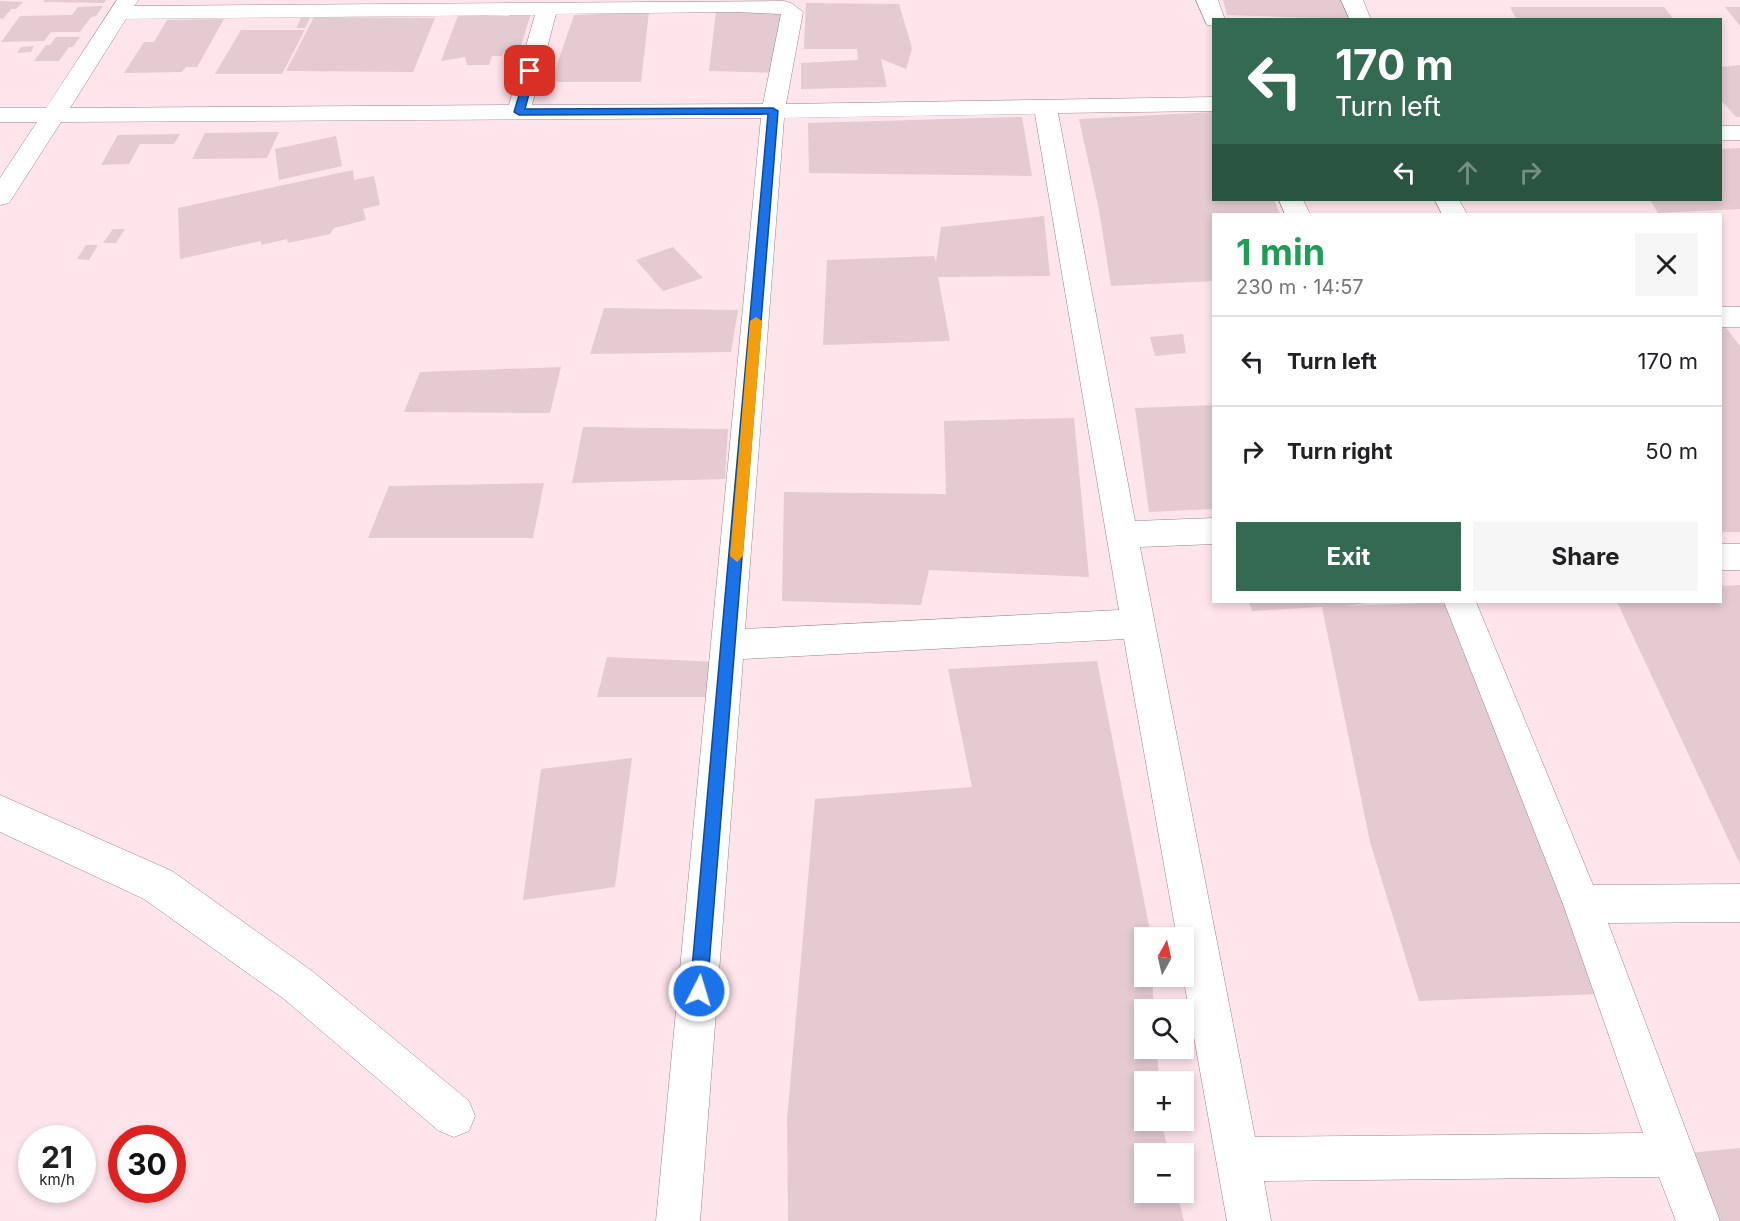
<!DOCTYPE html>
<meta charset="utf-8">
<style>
:root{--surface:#fff;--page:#f6f6f6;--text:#202124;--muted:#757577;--line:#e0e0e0;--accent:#336a51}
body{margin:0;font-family:Inter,sans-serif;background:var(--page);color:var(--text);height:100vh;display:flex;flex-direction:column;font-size:22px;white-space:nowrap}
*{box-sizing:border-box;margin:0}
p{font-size:20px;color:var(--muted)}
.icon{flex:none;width:33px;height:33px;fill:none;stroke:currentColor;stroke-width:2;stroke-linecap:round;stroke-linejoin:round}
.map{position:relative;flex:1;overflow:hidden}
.sheet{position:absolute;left:1212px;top:213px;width:510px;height:390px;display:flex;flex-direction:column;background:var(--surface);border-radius:0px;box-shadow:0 3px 9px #0003}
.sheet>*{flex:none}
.banner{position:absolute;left:1212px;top:18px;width:510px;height:183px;border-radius:0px;box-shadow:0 3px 9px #0003;background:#336a51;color:#fff;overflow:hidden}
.needle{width:39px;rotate:8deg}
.fabs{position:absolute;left:1134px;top:927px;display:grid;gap:12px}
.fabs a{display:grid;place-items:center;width:60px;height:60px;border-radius:0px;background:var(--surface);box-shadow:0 3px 9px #0003;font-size:30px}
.speed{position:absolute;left:18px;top:1125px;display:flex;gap:12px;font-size:30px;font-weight:700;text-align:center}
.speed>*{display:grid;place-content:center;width:78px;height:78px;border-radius:50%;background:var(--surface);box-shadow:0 3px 9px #0003;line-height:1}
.speed small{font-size:15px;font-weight:400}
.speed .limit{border:9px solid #d22;background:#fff;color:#111}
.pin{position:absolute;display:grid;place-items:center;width:51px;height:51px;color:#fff;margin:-26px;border-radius:12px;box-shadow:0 3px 9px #0006}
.me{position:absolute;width:66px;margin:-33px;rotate:5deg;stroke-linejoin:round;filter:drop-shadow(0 0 4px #0008)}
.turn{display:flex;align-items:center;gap:21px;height:126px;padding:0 24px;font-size:27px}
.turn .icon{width:78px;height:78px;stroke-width:2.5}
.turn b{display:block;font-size:42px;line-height:51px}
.lanes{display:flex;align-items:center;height:57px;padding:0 24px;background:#0003;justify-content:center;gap:30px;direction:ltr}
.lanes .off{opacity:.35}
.round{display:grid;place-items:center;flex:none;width:63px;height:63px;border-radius:0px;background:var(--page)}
.head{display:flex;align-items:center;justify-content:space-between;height:102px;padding:0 24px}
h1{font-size:36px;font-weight:700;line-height:45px;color:#1e9e55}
.primary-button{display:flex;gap:12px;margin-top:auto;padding:12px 24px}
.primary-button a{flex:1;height:69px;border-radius:0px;background:var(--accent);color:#fff;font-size:24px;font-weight:700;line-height:69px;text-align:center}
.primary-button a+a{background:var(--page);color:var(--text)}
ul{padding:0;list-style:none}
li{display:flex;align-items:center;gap:18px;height:90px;padding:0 24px;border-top:2px solid var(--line)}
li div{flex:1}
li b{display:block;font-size:22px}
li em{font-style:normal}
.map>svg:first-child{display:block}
.building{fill:#e4cad1}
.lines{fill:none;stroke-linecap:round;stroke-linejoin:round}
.street-casing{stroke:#9c848b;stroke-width:1}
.street{fill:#fff;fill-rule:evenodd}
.route{fill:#1a73e8;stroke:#114b97;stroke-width:1.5}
.slow{fill:#f59e0b}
</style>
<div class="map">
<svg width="1740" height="1221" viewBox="0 0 1740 1221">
<rect width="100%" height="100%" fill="#fee4eb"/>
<path class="building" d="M 45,0 L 106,0 L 104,3 L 43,2 Z
M 1223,0 L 1340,0 L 1349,19 L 1227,15 Z
M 0,1 L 23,2 L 16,9 L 11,9 L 3,19 L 0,18 Z
M 806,3 L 899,4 L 912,48 L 906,69 L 881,59 L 887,87 L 801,89 L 801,63 L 858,60 L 857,49 L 804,49 Z
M 103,6 L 96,16 L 91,17 L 80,32 L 51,32 L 44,41 L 1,42 L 20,16 L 72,15 L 78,7 Z
M 1510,7 L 1664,7 L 1674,20 L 1517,20 Z
M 1725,7 L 1740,7 L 1740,26 Z
M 460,10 L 532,10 L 519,52 L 504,52 L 502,56 L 492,56 L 489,65 L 467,65 L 465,57 L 441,61 Z
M 649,12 L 641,82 L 551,82 L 574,15 Z
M 716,12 L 792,12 L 781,73 L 709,71 Z
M 314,17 L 435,18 L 413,72 L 286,71 Z
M 301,18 L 310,18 L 305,28 L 296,28 Z
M 224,19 L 197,67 L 186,67 L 182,72 L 124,73 L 144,42 L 154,42 L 167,20 Z
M 241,30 L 305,30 L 282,74 L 215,74 Z
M 56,37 L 80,37 L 73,47 L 69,47 L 59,61 L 34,61 L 46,45 L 50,45 Z
M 34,46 L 31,52 L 17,53 L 21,47 Z
M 1740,65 L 1740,117 L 1736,117 L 1720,99 L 1720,67 Z
M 1214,112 L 1214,200 L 1274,200 L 1280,214 L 1214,214 L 1214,281 L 1111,286 L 1099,210 L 1079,119 Z
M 1022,117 L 1032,176 L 809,173 L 808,123 Z
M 279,132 L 267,158 L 192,159 L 205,133 Z
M 180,134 L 174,144 L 140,144 L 129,164 L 101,165 L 118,135 Z
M 336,136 L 342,166 L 279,180 L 275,149 Z
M 1740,148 L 1740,209 L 1658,213 L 1650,200 L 1720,200 L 1720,149 Z
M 353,170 L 354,180 L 374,176 L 380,205 L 363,209 L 366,220 L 334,228 L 330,234 L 288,243 L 287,239 L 261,245 L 261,241 L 180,259 L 178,208 Z
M 1044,216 L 1050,276 L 938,277 L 950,341 L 823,345 L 827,260 L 934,256 L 936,262 L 941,227 Z
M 113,229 L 125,229 L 116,243 L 103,243 Z
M 86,245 L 98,245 L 89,260 L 77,259 Z
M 673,247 L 703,278 L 663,291 L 636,260 Z
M 604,308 L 738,310 L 731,352 L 590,354 Z
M 1720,325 L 1724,325 L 1740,346 L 1740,532 L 1720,532 Z
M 1183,334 L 1186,353 L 1155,356 L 1150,337 Z
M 561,367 L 550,413 L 404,412 L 420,372 Z
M 1214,405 L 1214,509 L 1149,512 L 1135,408 Z
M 1074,418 L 1089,577 L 929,570 L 921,605 L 782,601 L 784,492 L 946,494 L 944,421 Z
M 583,427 L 728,429 L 725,479 L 572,483 Z
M 544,483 L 533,538 L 368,538 L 389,486 Z
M 1740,585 L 1740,864 L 1617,602 L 1720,602 L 1720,586 Z
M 1249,602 L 1373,602 L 1346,606 L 1450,602 L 1600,994 L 1419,1001 L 1370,842 L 1322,607 L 1252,611 Z
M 607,657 L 718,662 L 710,697 L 597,697 Z
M 1097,661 L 1149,926 L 1150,938 L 1144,938 L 1144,976 L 1152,976 L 1154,1010 L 1144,1010 L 1144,1048 L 1157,1048 L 1159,1082 L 1144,1082 L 1144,1120 L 1161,1120 L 1169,1154 L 1144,1154 L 1144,1192 L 1177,1192 L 1184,1221 L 788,1221 L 787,1120 L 815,799 L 972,787 L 948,669 Z
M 632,758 L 615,887 L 523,900 L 541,769 Z
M 1740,1148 L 1740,1221 L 1716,1221 L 1689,1153 Z"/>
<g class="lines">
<defs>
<path id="street" d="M 117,0 L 139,0 L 134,6 L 784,1 L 791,3 L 803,12 L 786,104 L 1214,97 L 1214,111 L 1058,113 L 1135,521 L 1214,518 L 1214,544 L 1140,547 L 1255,1137 L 1643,1133 L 1563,904 L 1444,602 L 1476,602 L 1593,885 L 1740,884 L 1740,922 L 1608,923 L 1720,1221 L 1676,1221 L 1659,1177 L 1264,1181 L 1271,1221 L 1227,1221 L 1183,976 L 1184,938 L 1177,938 L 1124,639 L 743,659 L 700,1221 L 656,1221 L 761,118 L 61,122 L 9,203 L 0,205 L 0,178 L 37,122 L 0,122 L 0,108 L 46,108 ZM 736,12 L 781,14 L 763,104 L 532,105 L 556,14 ZM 535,15 L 509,105 L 70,108 L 126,19 ZM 1035,114 L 1119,610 L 745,629 L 784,118 Z
M 1196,0 L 1218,0 L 1225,20 L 1214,20 L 1214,26 L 1207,25 Z
M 1341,0 L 1363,0 L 1371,20 L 1350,20 Z
M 1720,126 L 1740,126 L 1740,140 L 1720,140 Z
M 1279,200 L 1303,200 L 1310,214 L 1285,214 Z
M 1435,200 L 1459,200 L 1467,214 L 1442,214 Z
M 1720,307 L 1740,307 L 1740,327 L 1720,327 Z
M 1720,544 L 1740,544 L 1740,570 L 1720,570 Z
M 0,795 L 172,871 L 312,971 L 469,1101 L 475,1116 L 469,1131 L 454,1137 L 439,1131 L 284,999 L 144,899 L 0,832 Z"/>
</defs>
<use href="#street" class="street-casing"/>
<use href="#street" class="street"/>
</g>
<path class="route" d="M 527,69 L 535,71 L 525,109 L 773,108 L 778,111 L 707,991 L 705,997 L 699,999 L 693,997 L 690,991 L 768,114 L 519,115 L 514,112 Z"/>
<path class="slow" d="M 756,317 L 762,321 L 743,556 L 737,562 L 730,556 L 750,321 Z"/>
</svg>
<div class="fabs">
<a><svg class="needle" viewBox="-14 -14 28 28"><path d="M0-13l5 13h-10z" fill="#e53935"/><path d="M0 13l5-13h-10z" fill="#757577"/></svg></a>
<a><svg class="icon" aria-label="search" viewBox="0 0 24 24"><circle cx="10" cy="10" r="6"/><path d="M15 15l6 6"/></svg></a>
<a>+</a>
<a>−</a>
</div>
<div class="speed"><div>21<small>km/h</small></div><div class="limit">30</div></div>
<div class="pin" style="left:530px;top:71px;background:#d93025"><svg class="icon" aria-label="arrive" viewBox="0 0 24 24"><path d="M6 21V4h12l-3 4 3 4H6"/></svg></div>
<svg class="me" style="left:699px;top:991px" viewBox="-20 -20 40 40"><circle r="17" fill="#1a73e8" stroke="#fff" stroke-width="3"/><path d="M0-11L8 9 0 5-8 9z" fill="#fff"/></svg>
<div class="banner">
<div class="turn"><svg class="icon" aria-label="left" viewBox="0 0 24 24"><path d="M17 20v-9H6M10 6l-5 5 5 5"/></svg><div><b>170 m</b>Turn left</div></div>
<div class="lanes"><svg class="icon" aria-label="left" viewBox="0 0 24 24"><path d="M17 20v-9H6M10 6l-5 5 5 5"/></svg><svg class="icon off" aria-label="ahead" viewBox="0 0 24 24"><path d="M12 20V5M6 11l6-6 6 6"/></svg><svg class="icon off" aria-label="right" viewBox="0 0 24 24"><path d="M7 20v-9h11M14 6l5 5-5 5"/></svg></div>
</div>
<section class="sheet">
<div class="head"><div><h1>1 min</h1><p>230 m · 14:57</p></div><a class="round"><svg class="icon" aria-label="close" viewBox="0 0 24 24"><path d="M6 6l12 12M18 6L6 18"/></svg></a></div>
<ul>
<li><svg class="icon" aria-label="left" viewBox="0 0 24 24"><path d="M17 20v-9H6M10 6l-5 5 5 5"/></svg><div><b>Turn left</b></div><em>170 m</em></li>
<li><svg class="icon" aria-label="right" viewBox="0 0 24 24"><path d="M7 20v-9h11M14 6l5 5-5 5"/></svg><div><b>Turn right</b></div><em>50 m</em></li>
</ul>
<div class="primary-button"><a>Exit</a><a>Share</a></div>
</section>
</div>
